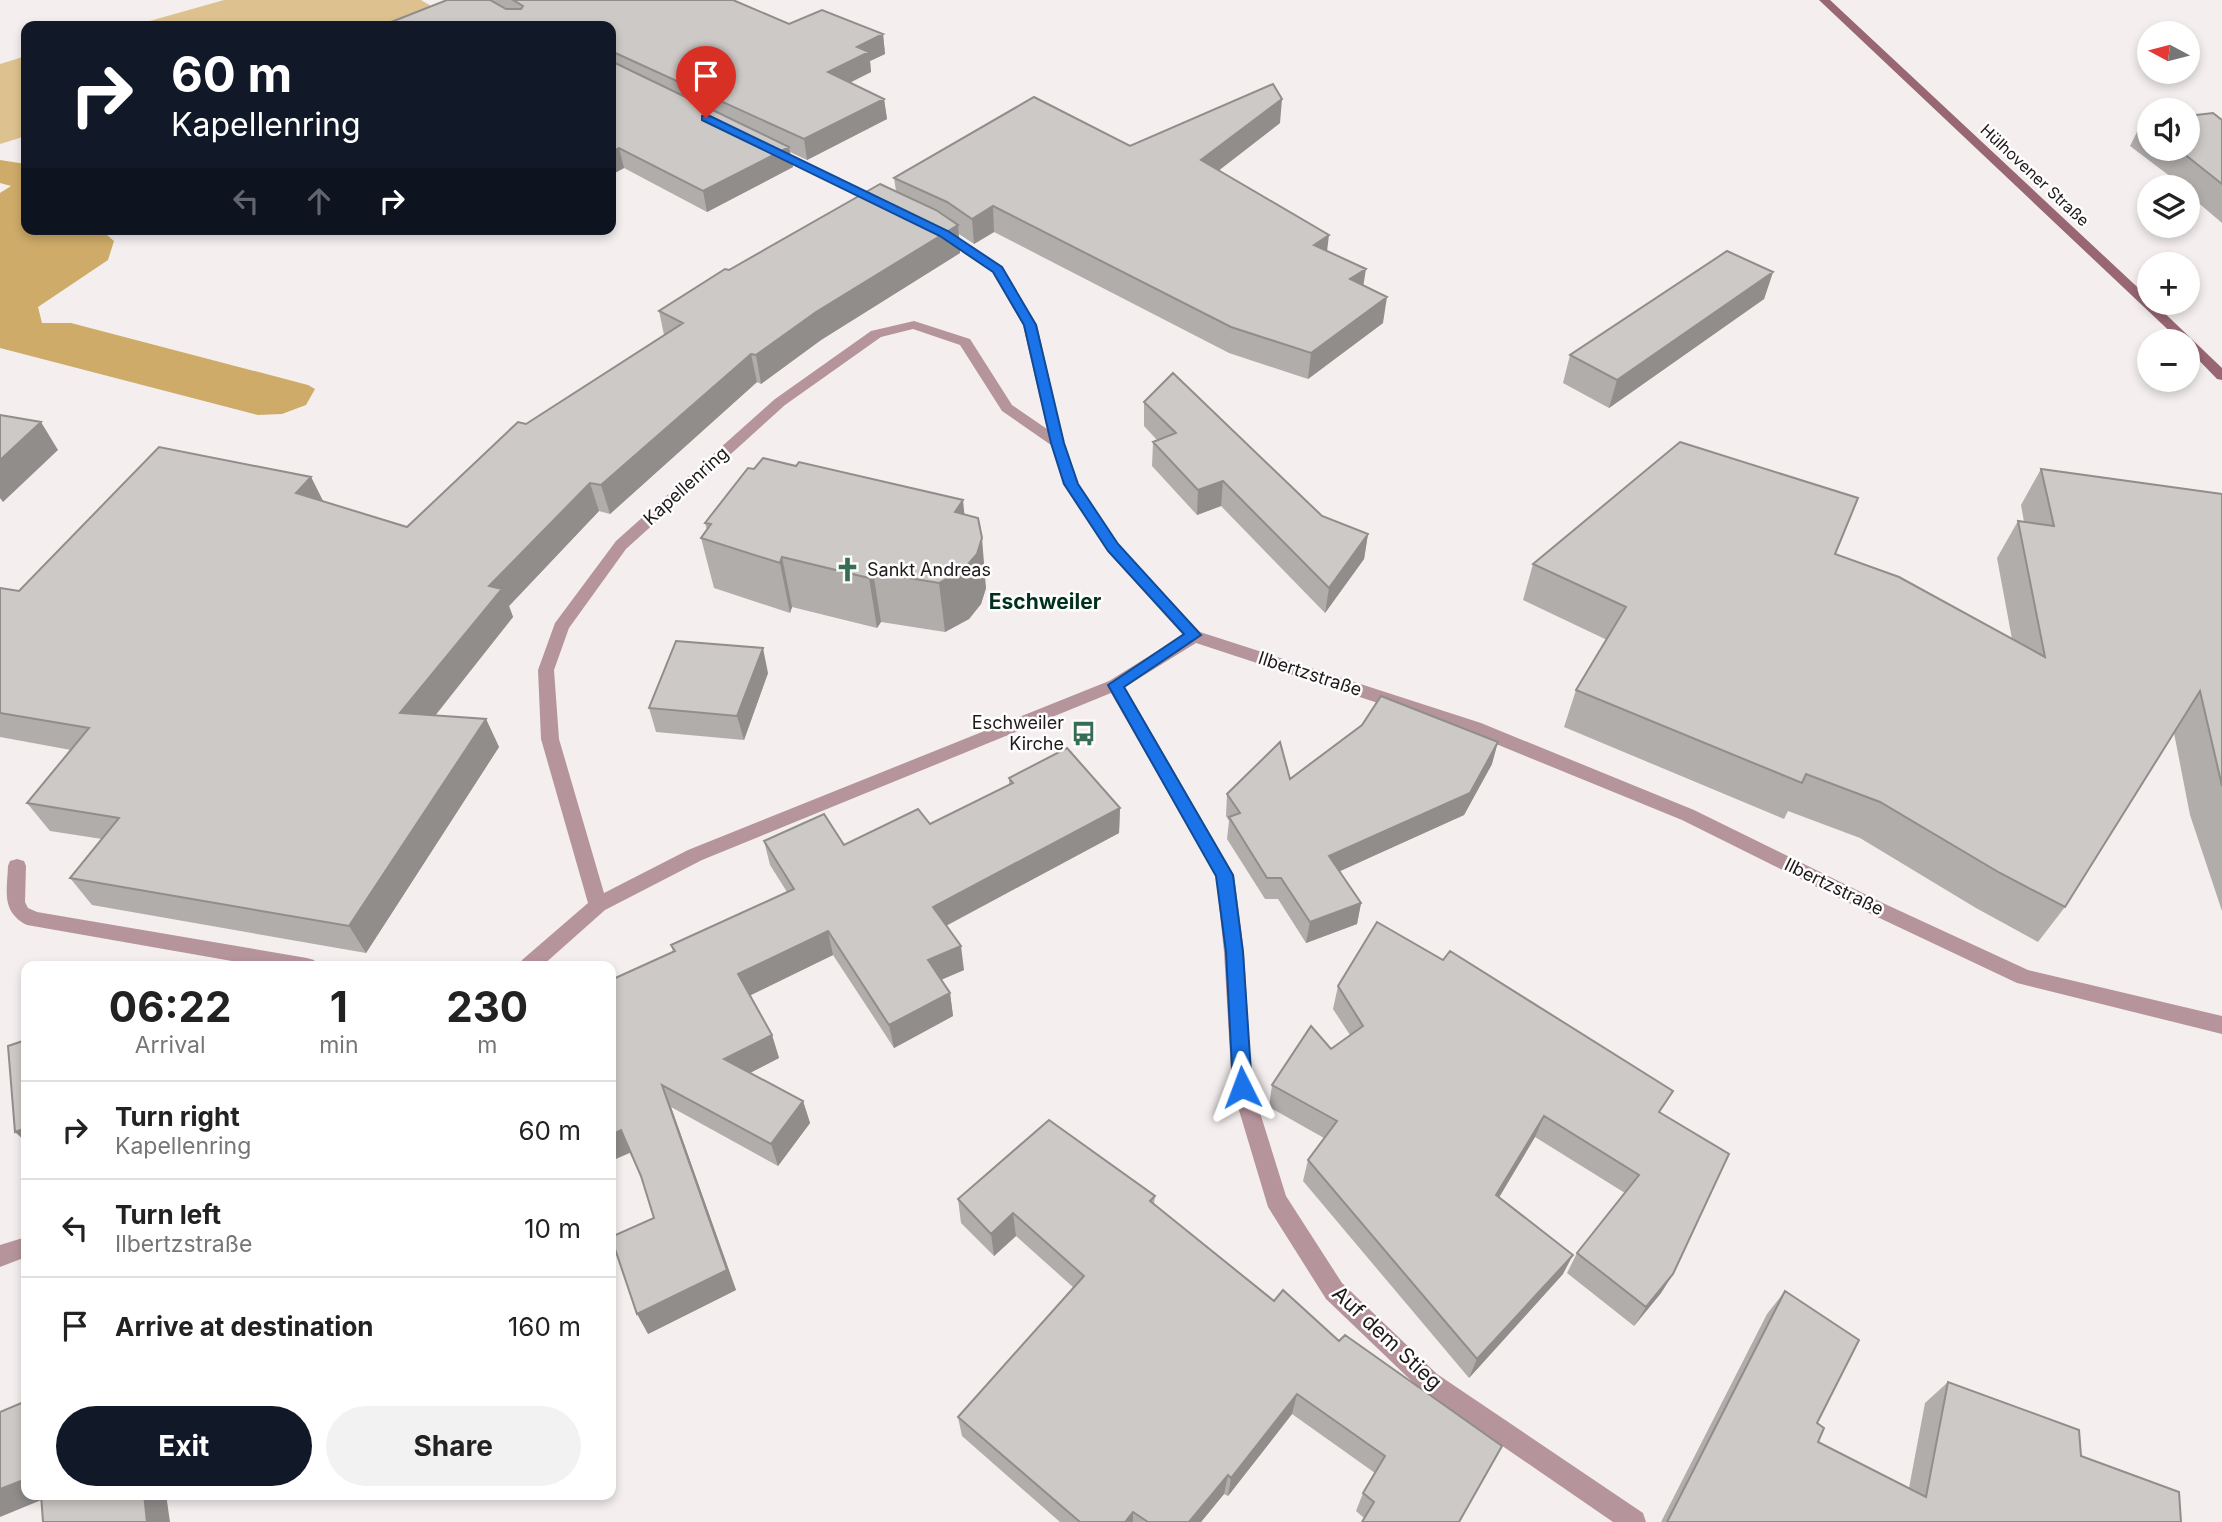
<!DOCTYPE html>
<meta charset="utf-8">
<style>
:root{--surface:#fff;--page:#f2f2f2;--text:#222;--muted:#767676;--line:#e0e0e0;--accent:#111827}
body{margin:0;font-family:Inter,sans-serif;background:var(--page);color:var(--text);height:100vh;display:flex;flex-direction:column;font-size:26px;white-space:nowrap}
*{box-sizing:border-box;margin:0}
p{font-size:23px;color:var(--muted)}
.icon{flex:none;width:38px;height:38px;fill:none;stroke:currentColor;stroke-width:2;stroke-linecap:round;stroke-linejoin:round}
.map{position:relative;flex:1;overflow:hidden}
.drawer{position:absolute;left:21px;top:961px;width:595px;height:539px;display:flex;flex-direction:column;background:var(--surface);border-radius:14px;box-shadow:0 4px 10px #0003}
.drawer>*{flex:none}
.banner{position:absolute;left:21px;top:21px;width:595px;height:214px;border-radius:14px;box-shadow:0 4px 10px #0003;background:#111827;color:#fff;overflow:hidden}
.needle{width:46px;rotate:277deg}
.tools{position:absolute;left:2137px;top:21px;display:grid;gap:14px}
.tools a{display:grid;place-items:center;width:63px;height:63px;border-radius:50%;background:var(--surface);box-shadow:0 4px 10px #0003;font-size:35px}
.pin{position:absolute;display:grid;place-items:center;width:60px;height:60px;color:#fff;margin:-72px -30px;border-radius:50% 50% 50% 0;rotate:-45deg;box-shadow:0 0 7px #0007}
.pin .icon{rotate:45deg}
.me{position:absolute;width:77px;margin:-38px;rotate:357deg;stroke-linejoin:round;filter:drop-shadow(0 0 5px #0008)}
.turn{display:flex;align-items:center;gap:24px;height:147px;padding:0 35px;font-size:32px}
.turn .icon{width:91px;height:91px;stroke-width:2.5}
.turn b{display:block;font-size:49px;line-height:60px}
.lanes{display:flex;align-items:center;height:66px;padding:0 35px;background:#0003;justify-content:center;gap:35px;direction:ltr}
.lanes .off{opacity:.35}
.eta{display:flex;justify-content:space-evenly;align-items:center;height:119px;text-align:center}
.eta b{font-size:42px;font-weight:700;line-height:49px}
.action{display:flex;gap:14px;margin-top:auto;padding:14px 35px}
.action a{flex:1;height:80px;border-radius:42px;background:var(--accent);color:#fff;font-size:28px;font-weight:700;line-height:80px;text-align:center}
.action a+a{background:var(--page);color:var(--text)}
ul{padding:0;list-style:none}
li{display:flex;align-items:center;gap:21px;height:98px;padding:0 35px;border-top:2px solid var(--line)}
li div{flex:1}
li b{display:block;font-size:26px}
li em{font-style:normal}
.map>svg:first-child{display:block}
.green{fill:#ddc290}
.forest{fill:#ceab68}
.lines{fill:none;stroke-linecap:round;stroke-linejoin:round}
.lane{fill:#b6949c;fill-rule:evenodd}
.street{fill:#b6949c;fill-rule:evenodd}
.secondary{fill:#986773;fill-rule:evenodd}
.wall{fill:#b0adab}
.shaded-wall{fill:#908d8b}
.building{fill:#cdc9c7;stroke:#908d8b;stroke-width:2}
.route{fill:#1a73e8;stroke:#114b97;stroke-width:2}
.labels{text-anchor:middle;stroke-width:5;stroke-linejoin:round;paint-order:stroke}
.far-street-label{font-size:16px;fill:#1c1a1a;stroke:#fffdfd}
.street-label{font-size:18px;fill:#1c1a1a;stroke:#fffdfd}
.poi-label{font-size:18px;fill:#1c1a1a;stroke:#fffdfd;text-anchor:start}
.quarter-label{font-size:21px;font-weight:bold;fill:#013220;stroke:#fffdfd}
.near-street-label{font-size:21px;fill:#1c1a1a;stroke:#fffdfd}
</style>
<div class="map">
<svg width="2222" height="1522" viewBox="0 0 2222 1522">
<rect width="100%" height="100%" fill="#f4efee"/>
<path class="green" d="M 224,0 L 421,0 L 441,12 L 394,26 L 132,26 Z
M 26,56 L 26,136 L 0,144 L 0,64 Z"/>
<path class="forest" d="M 0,160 L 26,164 L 26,209 L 21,214 L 26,216 L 26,229 L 100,229 L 114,241 L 108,260 L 38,307 L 42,323 L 71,323 L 308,385 L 315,389 L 306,405 L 282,414 L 258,415 L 0,348 L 0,193 L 11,186 L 0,183 Z"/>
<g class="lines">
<path class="lane" d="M 17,859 L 24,861 L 26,866 L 25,902 L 28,908 L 37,912 L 307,958 L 314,960 L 317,966 L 260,966 L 27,925 C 1,912 7,891 8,866 L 10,861 Z"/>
<path class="street" d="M 766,147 L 774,147 L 890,204 L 880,207 L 766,151 Z
M 941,228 L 1004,270 L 1037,325 L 1064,443 L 1078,484 L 1118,544 L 1200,632 L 1481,723 L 1694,810 L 1885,904 L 2028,970 L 2222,1016 L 2222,1034 L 2017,983 L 1871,914 L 1682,820 L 1469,733 L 1196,643 L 1125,687 L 1234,875 L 1244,952 L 1252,1087 L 1286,1196 L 1342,1283 L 1437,1374 L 1643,1513 L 1646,1522 L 1613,1522 L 1421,1390 L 1326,1299 L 1268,1207 L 1232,1087 L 1224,952 L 1216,876 L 1111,693 L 702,860 L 605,910 L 542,966 L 519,966 L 522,960 L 588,903 L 541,739 L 538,670 L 555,623 L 616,541 L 775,399 L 871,331 L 914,321 L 970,339 L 1012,405 L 1047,429 L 1023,325 L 993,272 L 937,235 L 937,229 ZM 913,329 L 960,345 L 1002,411 L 1051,445 L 1064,484 L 1108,552 L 1183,635 L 1109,681 L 688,850 L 604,893 L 559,739 L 554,670 L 569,628 L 626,549 L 785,405 L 881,337 Z
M 26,1237 L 26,1257 L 0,1267 L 0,1245 Z"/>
<path class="secondary" d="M 1819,0 L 1830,0 L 2149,298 L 2149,303 L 2154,303 L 2222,368 L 2222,380 L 2217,379 L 2188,349 L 2188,341 L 2180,341 Z"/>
</g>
<path class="wall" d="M 447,0 L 733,0 L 789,24 L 883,34 L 885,54 L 870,61 L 871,72 L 850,83 L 884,99 L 887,119 L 807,160 L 790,152 L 793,167 L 707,212 L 624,168 L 611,175 L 611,26 Z
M 2143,120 L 2149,120 L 2149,149 L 2188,149 L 2222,120 L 2222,223 L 2188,194 L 2188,187 L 2179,187 L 2169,179 L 2171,177 L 2130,146 Z
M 1280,123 L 1218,171 L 1327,251 L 1363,286 L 1383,323 L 1308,379 L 1229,353 L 994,232 L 974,244 L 959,234 L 960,253 L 821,340 L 761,384 L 757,382 L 610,514 L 599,511 L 509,606 L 513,617 L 435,716 L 486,719 L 499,747 L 366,953 L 92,905 L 70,878 L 102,839 L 50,831 L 27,803 L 71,750 L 0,737 L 0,588 L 19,591 L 311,477 L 323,501 L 407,527 L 526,424 L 664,335 L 659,311 L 729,270 L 896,191 L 894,178 L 1130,146 Z
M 1773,272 L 1764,299 L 1609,408 L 1563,383 L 1570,355 Z
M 1144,402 L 1322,516 L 1368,534 L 1364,559 L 1325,613 L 1221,506 L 1197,515 L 1152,466 L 1153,442 L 1157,440 L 1144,426 Z
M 2041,469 L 2222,494 L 2222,911 L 2190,815 L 2174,733 L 2065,907 L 2038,942 L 1976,908 L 1860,838 L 1788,811 L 1784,819 L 1564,727 L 1576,690 L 1607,640 L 1523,600 L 1533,564 L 1835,554 L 2012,639 L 1997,558 L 2018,521 L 2024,522 L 2021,505 Z
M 965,515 L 986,588 L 981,604 L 969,619 L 945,632 L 881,622 L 877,628 L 792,607 L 790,613 L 714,588 L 701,538 L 707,530 L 705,523 Z
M 768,673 L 744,740 L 656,732 L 649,708 Z
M 1492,764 L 1464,815 L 1339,871 L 1361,903 L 1357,924 L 1306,943 L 1278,899 L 1265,899 L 1227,839 L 1229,821 L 1226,816 L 1227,794 L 1290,779 Z
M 1009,778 L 1120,808 L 1119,833 L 946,926 L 964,970 L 941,980 L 950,993 L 953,1016 L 894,1048 L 833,955 L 750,995 L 772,1035 L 779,1058 L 750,1073 L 803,1101 L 810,1123 L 778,1166 L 671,1107 L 736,1290 L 648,1334 L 654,1218 L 641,1176 L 630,1153 L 611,1161 L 611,980 L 673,952 L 671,945 L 787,892 L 770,865 L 764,841 L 844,845 L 930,824 L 1009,785 Z
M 1338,986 L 1661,1113 L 1673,1274 L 1661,1293 L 1634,1326 L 1567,1273 L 1577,1253 L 1625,1193 L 1535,1137 L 1499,1197 L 1563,1274 L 1469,1378 L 1303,1181 L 1308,1160 L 1324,1138 L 1269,1107 L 1272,1085 L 1331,1049 L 1350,1035 L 1333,1009 Z
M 1155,1196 L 1154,1204 L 1274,1301 L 1339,1341 L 1502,1446 L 1364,1518 L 1356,1511 L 1363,1493 L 1375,1473 L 1292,1414 L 1228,1496 L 1224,1494 L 1201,1522 L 1060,1522 L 962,1436 L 958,1417 L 1074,1288 L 1016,1236 L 994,1256 L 961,1223 L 958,1199 Z
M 1785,1291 L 1817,1423 L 1818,1442 L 1909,1488 L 1925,1403 L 1948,1382 L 2081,1456 L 2181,1522 L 1661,1522 L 1767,1314 Z"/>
<path class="shaded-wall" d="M 883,34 L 885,54 L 870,61 L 871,72 L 830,92 L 828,72 L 857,47 Z
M 884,99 L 887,119 L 807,160 L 804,139 Z
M 1282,99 L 1280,123 L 1200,185 L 1201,160 Z
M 789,147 L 793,167 L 707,212 L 703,191 Z
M 619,148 L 624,168 L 611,175 L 611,152 Z
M 993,206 L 994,232 L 974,244 L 972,219 Z
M 958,225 L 960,253 L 821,340 L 761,384 L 756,355 L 816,312 Z
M 1329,235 L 1326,260 L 1314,245 Z
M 1366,269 L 1362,294 L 1350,279 Z
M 1773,272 L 1764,299 L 1609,408 L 1617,380 Z
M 1387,297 L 1383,323 L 1308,379 L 1311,353 Z
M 751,354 L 757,382 L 610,514 L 601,485 Z
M 41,422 L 58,450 L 3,502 L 0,498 L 0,460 Z
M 311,477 L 325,505 L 296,493 Z
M 1223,481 L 1221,506 L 1197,515 L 1198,490 Z
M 590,483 L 599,511 L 509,606 L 513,617 L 414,742 L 400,713 L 489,586 Z
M 963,500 L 968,550 L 955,512 Z
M 1368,534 L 1364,559 L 1325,613 L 1329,588 Z
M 982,538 L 986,588 L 981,604 L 969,619 L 945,632 L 939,583 Z
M 782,557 L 792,607 L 790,613 L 780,563 Z
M 873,572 L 881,622 L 877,628 L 869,578 Z
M 763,648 L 768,673 L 744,740 L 737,716 Z
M 486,719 L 499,747 L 366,953 L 349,926 Z
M 1498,742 L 1492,764 L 1464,815 L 1325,878 L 1329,856 Z
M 1120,808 L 1119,833 L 936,931 L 933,907 Z
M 1361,903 L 1357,924 L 1306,943 L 1310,922 Z
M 828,931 L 833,955 L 745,998 L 738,974 Z
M 961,946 L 964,970 L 931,984 L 928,960 Z
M 950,993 L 953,1016 L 894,1048 L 889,1025 Z
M 772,1035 L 779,1058 L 732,1082 L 724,1059 Z
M 662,1085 L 671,1107 L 736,1290 L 648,1334 L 637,1314 L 727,1270 Z
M 803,1101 L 810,1123 L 778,1166 L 771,1144 Z
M 1544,1116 L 1535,1137 L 1488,1216 L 1496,1195 Z
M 26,1128 L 26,1142 L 15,1132 Z
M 621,1130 L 631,1152 L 611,1161 L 611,1135 Z
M 1013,1213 L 1016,1236 L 994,1256 L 991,1234 Z
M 1573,1255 L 1563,1274 L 1469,1378 L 1477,1359 Z
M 1673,1274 L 1661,1293 L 1634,1326 L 1646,1307 Z
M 1297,1394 L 1292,1414 L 1228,1496 L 1231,1478 Z
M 1228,1475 L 1224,1494 L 1201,1522 L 1189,1522 Z
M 26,1479 L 26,1494 L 56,1494 L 0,1517 L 0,1489 Z
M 144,1494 L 166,1494 L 170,1522 L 147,1522 Z
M 1133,1512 L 1133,1522 L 1125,1522 Z"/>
<path class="building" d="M 447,0 L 490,0 L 506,9 L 521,9 L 523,6 L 513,0 L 733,0 L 789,24 L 822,10 L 883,34 L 857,47 L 869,52 L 828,72 L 884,99 L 804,139 L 611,51 L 611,26 L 381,26 Z
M 611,61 L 789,147 L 703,191 L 619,148 L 611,152 Z
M 1273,84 L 1282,99 L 1201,160 L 1329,235 L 1314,245 L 1366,269 L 1350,279 L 1387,297 L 1311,353 L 1231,327 L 993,206 L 972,219 L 947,202 L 894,178 L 1034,97 L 1130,146 Z
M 2213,113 L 2222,120 L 2222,184 L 2183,153 L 2187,152 L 2183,149 L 2188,149 L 2188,116 Z
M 880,184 L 936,210 L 958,225 L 816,312 L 756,355 L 751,354 L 601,485 L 590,483 L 489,586 L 502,589 L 400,713 L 486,719 L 349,926 L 70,878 L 119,818 L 27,803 L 89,728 L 0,713 L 0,588 L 19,591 L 159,447 L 311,477 L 296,493 L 407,527 L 518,422 L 526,424 L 683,323 L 659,311 L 725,269 L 729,270 Z
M 1727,251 L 1773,272 L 1617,380 L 1570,355 Z
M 1173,373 L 1322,516 L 1368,534 L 1329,588 L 1223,481 L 1198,490 L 1153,442 L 1176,433 L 1144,402 Z
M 0,415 L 41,422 L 0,460 Z
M 1680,442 L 1858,498 L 1835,554 L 1899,577 L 2045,657 L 2018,521 L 2054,526 L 2041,469 L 2222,494 L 2222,786 L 2200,691 L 2065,907 L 2000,873 L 1880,802 L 1806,774 L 1802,783 L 1576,690 L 1626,607 L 1533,564 Z
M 763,458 L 796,466 L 799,462 L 963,500 L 955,512 L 978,518 L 982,538 L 977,554 L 964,569 L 939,583 L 873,572 L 869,578 L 782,557 L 780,563 L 701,538 L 711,524 L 705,523 L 748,468 L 754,469 Z
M 676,641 L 763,648 L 737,716 L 649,708 Z
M 1381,696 L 1498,742 L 1470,793 L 1329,856 L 1361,903 L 1310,922 L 1281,878 L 1267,878 L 1229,817 L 1240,813 L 1227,794 L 1280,742 L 1290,779 L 1362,725 Z
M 1067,748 L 1120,808 L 933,907 L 961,946 L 928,960 L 950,993 L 889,1025 L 828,931 L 738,974 L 772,1035 L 724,1059 L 803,1101 L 771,1144 L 662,1085 L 727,1270 L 637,1314 L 611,1237 L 654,1218 L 641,1176 L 621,1130 L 611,1135 L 611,1009 L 612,1009 L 611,1007 L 611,980 L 675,951 L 671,945 L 794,889 L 764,841 L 824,814 L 844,845 L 918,809 L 930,824 L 1013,783 L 1009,778 Z
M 1377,922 L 1443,960 L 1450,951 L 1673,1091 L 1659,1112 L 1729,1154 L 1673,1274 L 1646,1307 L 1577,1253 L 1639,1175 L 1544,1116 L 1496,1195 L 1573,1255 L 1477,1359 L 1308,1160 L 1337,1121 L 1272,1085 L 1311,1026 L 1331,1049 L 1363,1026 L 1338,986 Z
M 26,1040 L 26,1128 L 15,1132 L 8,1046 Z
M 1049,1120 L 1155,1196 L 1150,1201 L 1274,1301 L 1283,1290 L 1339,1341 L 1345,1335 L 1502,1446 L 1459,1522 L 1362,1522 L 1374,1502 L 1363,1493 L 1385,1456 L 1297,1394 L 1231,1478 L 1228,1475 L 1189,1522 L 1148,1522 L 1133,1512 L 1125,1522 L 1080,1522 L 958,1417 L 1084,1276 L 1013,1213 L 991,1234 L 958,1199 Z
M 26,1261 L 26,1307 L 23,1262 Z
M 1785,1291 L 1859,1340 L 1817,1423 L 1824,1428 L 1818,1442 L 1926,1497 L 1948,1382 L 2079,1430 L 2081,1456 L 2179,1492 L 2181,1522 L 1667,1522 Z
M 26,1401 L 26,1479 L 0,1489 L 0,1412 Z
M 41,1494 L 144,1494 L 147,1522 L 43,1522 Z"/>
<path class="route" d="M 702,116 L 710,116 L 948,231 L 1002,267 L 1036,325 L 1064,443 L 1078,484 L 1118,544 L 1201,635 L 1124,687 L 1233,875 L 1243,952 L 1252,1087 L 1249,1092 L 1242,1095 L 1236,1092 L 1233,1087 L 1226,952 L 1216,876 L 1108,685 L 1184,634 L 1108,551 L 1064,484 L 1051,443 L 1024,325 L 993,272 L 940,236 L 702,120 Z"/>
<defs>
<symbol id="church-bare" viewBox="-9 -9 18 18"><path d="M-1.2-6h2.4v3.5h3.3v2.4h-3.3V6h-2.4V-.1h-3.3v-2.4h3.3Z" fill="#366e55" stroke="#fffdfd" stroke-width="2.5" paint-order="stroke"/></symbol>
<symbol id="bus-bare" viewBox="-9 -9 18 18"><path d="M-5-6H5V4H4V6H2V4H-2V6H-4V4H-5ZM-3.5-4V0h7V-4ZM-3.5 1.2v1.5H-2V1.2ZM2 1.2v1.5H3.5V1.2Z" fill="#366e55" stroke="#fffdfd" stroke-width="2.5" paint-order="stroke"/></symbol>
</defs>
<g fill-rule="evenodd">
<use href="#church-bare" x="830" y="552" width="35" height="35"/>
<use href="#bus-bare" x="1066" y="716" width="35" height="35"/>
</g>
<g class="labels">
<g class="far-street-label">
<text transform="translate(2035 175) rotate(43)" y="6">Hülhovener Straße</text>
</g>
<g class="street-label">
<text transform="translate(686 486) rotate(-42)" y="6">Kapellenring</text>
<text transform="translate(1310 674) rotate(18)" y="6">Ilbertzstraße</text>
<text transform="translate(1834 887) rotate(26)" y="6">Ilbertzstraße</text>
</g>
<g class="poi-label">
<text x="867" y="576">Sankt Andreas</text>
<text x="1064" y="729" text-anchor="end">Eschweiler<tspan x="1064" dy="21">Kirche</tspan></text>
</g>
<g class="quarter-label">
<text x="1045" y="609">Eschweiler</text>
</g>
<g class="near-street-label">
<text transform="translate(1387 1338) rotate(43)" y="7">Auf dem Stieg</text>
</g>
</g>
</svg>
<div class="tools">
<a><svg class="needle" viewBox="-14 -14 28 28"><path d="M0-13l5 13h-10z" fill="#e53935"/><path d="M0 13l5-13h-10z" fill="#767676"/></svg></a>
<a><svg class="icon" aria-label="sound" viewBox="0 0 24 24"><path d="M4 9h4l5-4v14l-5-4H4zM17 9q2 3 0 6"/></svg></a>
<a><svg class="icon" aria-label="layers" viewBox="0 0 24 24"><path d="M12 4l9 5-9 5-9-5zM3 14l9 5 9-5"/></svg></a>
<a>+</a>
<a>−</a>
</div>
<div class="pin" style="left:706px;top:118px;background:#d93025"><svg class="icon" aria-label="arrive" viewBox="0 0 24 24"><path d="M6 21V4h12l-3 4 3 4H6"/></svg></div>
<svg class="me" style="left:1242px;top:1087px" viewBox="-20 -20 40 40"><path d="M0-17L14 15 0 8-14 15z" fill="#1a73e8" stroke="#fff" stroke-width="4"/></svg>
<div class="banner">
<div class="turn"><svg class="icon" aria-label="right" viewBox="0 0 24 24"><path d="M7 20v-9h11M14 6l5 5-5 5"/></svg><div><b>60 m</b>Kapellenring</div></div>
<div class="lanes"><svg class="icon off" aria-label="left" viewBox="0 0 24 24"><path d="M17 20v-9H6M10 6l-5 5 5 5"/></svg><svg class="icon off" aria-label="ahead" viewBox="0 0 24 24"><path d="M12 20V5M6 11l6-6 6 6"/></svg><svg class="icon" aria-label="right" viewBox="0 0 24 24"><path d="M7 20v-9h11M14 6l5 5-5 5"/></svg></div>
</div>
<section class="drawer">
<div class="eta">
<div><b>06:22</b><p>Arrival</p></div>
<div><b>1</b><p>min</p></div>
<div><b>230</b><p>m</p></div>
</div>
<ul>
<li><svg class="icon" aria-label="right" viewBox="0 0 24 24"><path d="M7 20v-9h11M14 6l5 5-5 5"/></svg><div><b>Turn right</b><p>Kapellenring</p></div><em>60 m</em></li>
<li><svg class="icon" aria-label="left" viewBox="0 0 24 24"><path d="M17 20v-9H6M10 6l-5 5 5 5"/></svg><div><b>Turn left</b><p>Ilbertzstraße</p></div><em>10 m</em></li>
<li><svg class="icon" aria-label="arrive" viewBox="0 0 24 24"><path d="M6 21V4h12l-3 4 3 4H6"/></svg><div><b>Arrive at destination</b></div><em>160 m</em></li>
</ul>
<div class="action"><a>Exit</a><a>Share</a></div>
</section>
</div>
